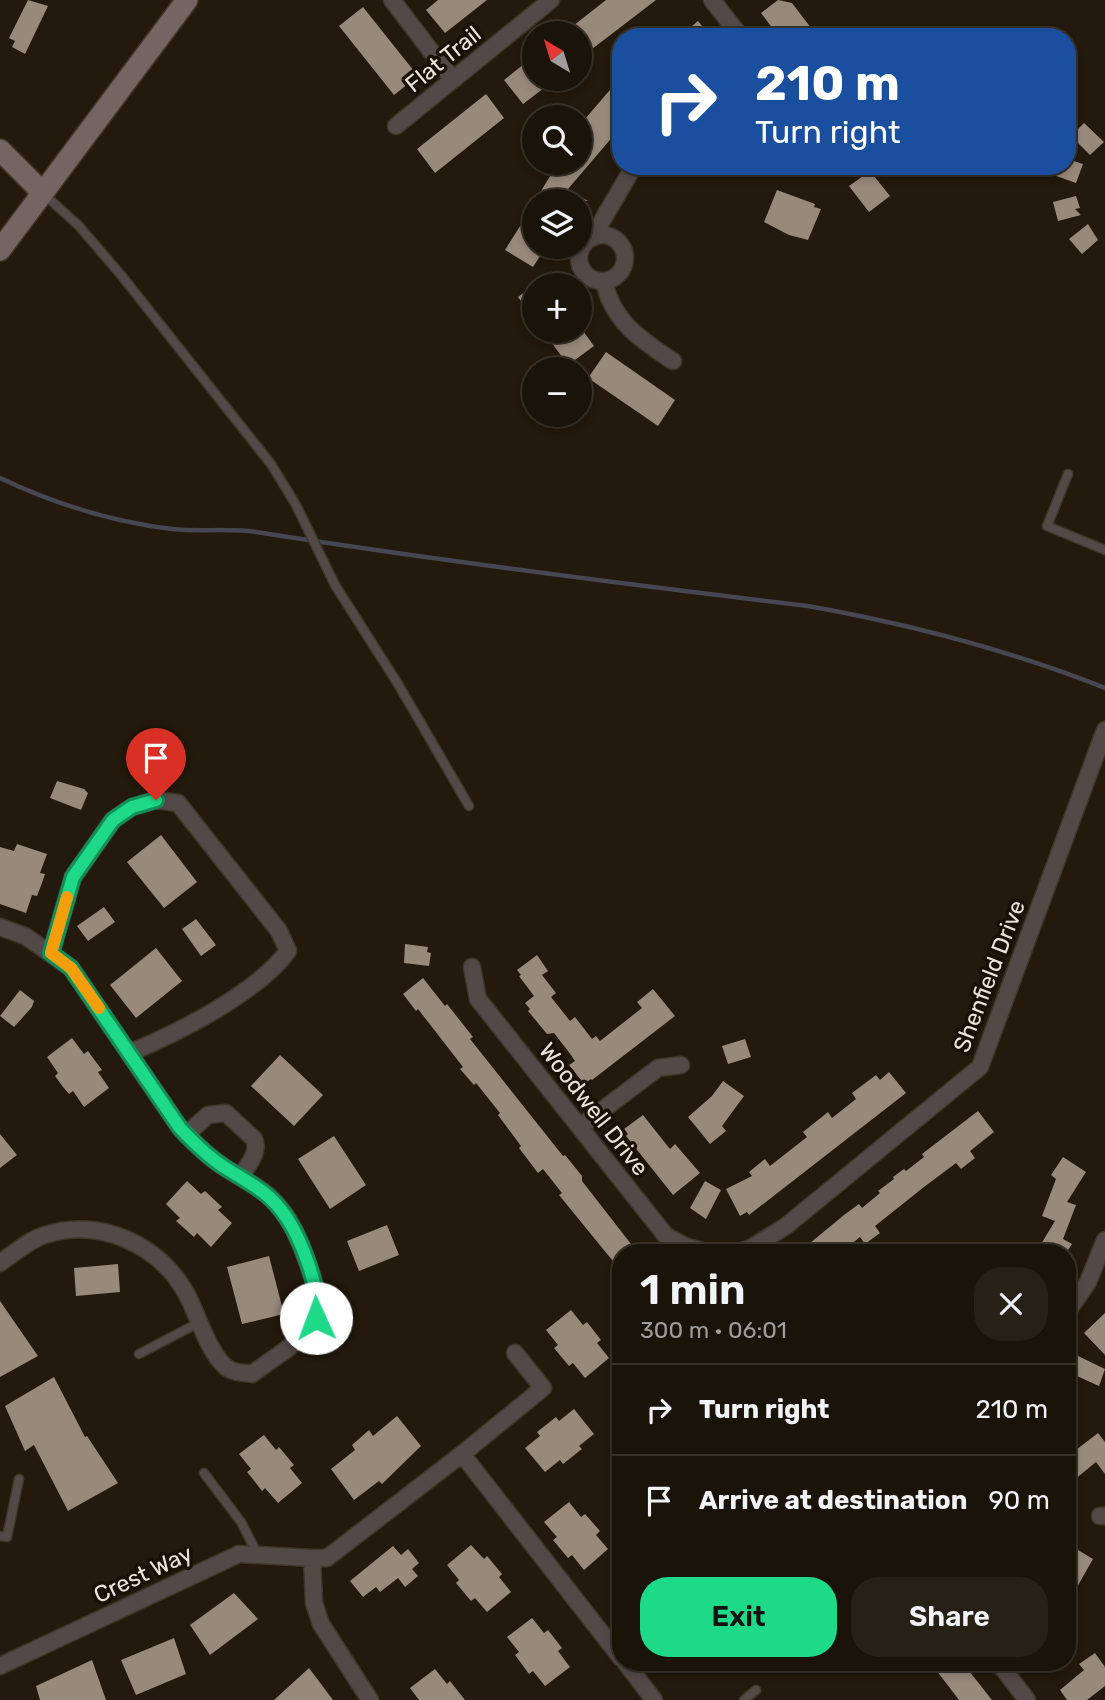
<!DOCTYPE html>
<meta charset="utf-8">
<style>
:root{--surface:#1a1309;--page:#272017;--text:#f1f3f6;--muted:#9f9e9c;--line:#38322a;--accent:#1dd988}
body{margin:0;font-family:Rubik,sans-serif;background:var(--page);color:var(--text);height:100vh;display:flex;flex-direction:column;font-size:26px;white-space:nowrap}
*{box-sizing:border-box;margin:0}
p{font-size:23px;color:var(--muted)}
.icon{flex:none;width:38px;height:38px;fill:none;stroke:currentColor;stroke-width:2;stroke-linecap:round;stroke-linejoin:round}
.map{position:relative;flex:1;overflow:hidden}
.side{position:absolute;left:612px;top:1244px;width:464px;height:427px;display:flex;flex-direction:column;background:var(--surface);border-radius:28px;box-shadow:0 4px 10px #0003,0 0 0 2px var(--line)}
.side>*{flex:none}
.top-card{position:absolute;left:612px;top:28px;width:464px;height:147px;border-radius:28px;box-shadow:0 4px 10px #0003,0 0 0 2px var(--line);background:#1a4fa0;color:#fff;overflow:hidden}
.needle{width:46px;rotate:322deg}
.tools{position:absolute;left:522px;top:21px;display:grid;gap:14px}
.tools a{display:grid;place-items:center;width:70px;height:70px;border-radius:50%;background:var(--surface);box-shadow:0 4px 10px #0003,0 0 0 2px var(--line);font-size:35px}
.pin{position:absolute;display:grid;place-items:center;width:60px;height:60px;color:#fff;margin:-72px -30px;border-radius:50% 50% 50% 0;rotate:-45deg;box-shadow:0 0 7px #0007}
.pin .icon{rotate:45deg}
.me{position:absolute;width:77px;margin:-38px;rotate:358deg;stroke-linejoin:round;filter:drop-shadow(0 0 5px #0008)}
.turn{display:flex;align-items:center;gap:24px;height:147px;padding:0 28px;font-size:32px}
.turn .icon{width:91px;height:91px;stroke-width:2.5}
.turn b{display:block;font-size:49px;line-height:60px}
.round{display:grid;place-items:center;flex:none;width:74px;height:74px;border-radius:28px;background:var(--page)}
.head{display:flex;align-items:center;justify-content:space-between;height:119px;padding:0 28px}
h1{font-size:42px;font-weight:600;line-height:52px}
.primary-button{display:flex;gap:14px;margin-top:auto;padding:14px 28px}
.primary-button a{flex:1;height:80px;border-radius:28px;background:var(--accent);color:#111;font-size:28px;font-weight:600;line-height:80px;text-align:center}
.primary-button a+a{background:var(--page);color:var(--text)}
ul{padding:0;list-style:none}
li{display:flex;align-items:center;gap:21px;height:91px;padding:0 28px;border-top:2px solid var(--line)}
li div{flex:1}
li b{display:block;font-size:26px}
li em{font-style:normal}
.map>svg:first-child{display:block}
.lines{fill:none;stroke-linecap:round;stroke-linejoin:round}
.stream{stroke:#474753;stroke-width:4.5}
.building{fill:#988a7b}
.lane-casing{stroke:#3f3629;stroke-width:11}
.street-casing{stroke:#3f3629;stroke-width:19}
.secondary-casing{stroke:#3f3629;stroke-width:24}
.lane{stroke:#534a48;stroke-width:8}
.street{stroke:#534a48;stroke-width:16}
.secondary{stroke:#736561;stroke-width:21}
.route-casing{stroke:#138d58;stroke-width:18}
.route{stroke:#1dd988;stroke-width:12}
.slow{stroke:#f59e0b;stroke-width:12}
.labels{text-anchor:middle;stroke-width:7;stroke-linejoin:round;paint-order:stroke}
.street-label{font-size:23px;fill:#ede5dd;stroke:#1a1005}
</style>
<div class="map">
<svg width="1105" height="1700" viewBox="0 0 1105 1700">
<rect width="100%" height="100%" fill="#23190c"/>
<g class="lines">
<path class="stream" d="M 0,478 C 55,504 112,522 172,529 C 200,532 229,528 256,532 C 440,561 624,584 808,606 C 909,624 1009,650 1105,688"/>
</g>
<path class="building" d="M 28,0 L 48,6 L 25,54 L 12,47 L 15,41 L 9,38 Z
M 438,0 L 487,0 L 445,33 L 426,10 Z
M 606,0 L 656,0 L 579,59 L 579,33 L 564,33 Z
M 778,0 L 792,3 L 818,37 L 779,37 L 761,13 Z
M 363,7 L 418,76 L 394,95 L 339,26 Z
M 698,21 L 711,37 L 679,37 Z
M 534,56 L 534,79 L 556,79 L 523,104 L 504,80 Z
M 621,77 L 621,127 L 568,189 L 588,201 L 535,201 L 558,163 L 579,163 L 579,126 Z
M 486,94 L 504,118 L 435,173 L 417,149 Z
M 1084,123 L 1104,142 L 1090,155 L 1071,136 Z
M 1068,159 L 1083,164 L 1076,183 L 1034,168 L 1034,166 L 1068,166 Z
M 870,171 L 890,196 L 869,212 L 849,186 Z
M 777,190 L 815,204 L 814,207 L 821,209 L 808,240 L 789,235 L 764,222 Z
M 1076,196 L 1080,208 L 1075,209 L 1081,215 L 1058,221 L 1053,202 Z
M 534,204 L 534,247 L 546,247 L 533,267 L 505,250 Z
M 1088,224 L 1098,240 L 1082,254 L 1069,239 Z
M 534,285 L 534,318 L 518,297 Z
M 543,331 L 583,331 L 594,346 L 568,365 Z
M 606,352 L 675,400 L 658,426 L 588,378 Z
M 57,781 L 84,789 L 88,793 L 81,810 L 50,798 Z
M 161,835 L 197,882 L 164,908 L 127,862 Z
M 17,844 L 47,854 L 40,873 L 45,874 L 42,883 L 37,896 L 32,895 L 26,913 L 0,904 L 0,847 L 14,851 Z
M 104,907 L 115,922 L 88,941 L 77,926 Z
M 196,919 L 216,945 L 201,956 L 182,929 Z
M 405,944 L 428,947 L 427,952 L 431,953 L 429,966 L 404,963 Z
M 156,948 L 182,981 L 136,1018 L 110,985 Z
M 537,955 L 548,971 L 542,975 L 556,993 L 551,997 L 570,1021 L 575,1017 L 592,1039 L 596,1036 L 600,1041 L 642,1008 L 637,1002 L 653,989 L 675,1016 L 592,1080 L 591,1079 L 584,1084 L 569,1065 L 575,1061 L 571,1055 L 554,1033 L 547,1034 L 528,1011 L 530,1009 L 525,1003 L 534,996 L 519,976 L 521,975 L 517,970 Z
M 423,978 L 445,1006 L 447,1004 L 473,1037 L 470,1039 L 563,1156 L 565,1155 L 582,1176 L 582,1181 L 638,1253 L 621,1253 L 621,1271 L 559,1195 L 562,1193 L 543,1169 L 538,1173 L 519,1148 L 521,1146 L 498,1115 L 500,1113 L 476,1083 L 474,1085 L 460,1069 L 463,1067 L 418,1009 L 416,1011 L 403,994 Z
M 20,990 L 34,1001 L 32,1007 L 14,1027 L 0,1016 Z
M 72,1038 L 84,1054 L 88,1051 L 93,1058 L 102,1070 L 98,1072 L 109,1088 L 84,1107 L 73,1091 L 69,1094 L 63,1087 L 55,1076 L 58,1073 L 47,1057 Z
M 745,1039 L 751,1057 L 728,1064 L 722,1046 Z
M 280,1055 L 323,1095 L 294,1126 L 251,1086 Z
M 889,1072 L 906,1093 L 749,1215 L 747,1212 L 740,1216 L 726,1189 L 752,1176 L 749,1172 L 765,1159 L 770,1166 L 807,1137 L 803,1132 L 828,1112 L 832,1118 L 851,1103 L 856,1099 L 852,1093 L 876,1075 L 880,1080 Z
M 723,1081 L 744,1096 L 722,1126 L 726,1131 L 710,1144 L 688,1117 L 712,1096 Z
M 978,1111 L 994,1132 L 970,1151 L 975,1158 L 961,1169 L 956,1163 L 924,1187 L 875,1226 L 880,1233 L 865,1244 L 860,1237 L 840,1253 L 798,1253 L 844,1215 L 859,1204 L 862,1208 L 880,1193 L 878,1191 L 894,1179 L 893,1177 L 904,1169 L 906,1171 L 924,1157 L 922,1154 Z
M 643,1115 L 670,1149 L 675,1144 L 700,1173 L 673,1195 L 626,1136 L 628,1134 L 624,1129 Z
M 0,1134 L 17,1155 L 0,1168 Z
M 334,1136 L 366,1185 L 330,1209 L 298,1159 Z
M 1063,1157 L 1086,1172 L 1067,1202 L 1076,1205 L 1063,1239 L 1072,1244 L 1066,1253 L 1045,1253 L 1038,1249 L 1055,1221 L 1042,1216 L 1056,1179 L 1051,1175 Z
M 187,1181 L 201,1194 L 205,1191 L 222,1207 L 218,1210 L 232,1223 L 211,1247 L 197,1233 L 194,1237 L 176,1221 L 180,1218 L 166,1204 Z
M 705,1181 L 721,1190 L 706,1219 L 690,1208 Z
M 387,1225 L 399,1255 L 359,1271 L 347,1241 Z
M 269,1256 L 284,1314 L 242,1324 L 227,1267 Z
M 118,1264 L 120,1292 L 76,1296 L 74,1268 Z
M 0,1301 L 38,1356 L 0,1377 Z
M 571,1310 L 583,1325 L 587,1322 L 601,1340 L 597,1343 L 609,1358 L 585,1378 L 573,1363 L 569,1366 L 554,1348 L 558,1345 L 546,1330 Z
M 1105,1313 L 1105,1355 L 1084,1333 Z
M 1074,1354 L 1105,1369 L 1099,1386 L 1068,1372 Z
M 54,1377 L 85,1437 L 87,1436 L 118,1483 L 68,1511 L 34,1445 L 25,1451 L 5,1406 Z
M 574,1409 L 594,1434 L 579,1446 L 582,1449 L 563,1464 L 560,1460 L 545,1472 L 525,1448 L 540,1436 L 537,1432 L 556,1417 L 559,1421 Z
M 397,1416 L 421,1446 L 382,1484 L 379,1481 L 354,1500 L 331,1469 L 355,1450 L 352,1445 L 369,1430 L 373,1436 Z
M 1098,1433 L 1105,1442 L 1105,1474 L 1096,1462 L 1068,1485 L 1068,1456 Z
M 264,1435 L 276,1450 L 279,1447 L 294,1465 L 290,1468 L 302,1483 L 278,1503 L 265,1488 L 262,1491 L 252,1478 L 247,1472 L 251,1469 L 239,1454 Z
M 569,1502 L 581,1517 L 585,1514 L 600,1531 L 596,1535 L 608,1549 L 584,1570 L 572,1555 L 568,1558 L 553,1540 L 557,1537 L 544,1522 Z
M 471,1545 L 484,1559 L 487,1556 L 502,1574 L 499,1577 L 511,1592 L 487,1612 L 475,1598 L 471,1601 L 456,1583 L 459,1580 L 447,1565 Z
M 393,1546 L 401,1555 L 408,1549 L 419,1563 L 412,1569 L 418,1576 L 405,1587 L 398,1578 L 380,1592 L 376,1587 L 363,1597 L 350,1581 Z
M 1078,1550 L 1093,1559 L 1068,1603 L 1068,1567 Z
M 234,1593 L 258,1619 L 210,1655 L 190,1625 Z
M 532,1618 L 544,1633 L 548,1630 L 562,1648 L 558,1651 L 570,1667 L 545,1686 L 533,1671 L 529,1674 L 515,1655 L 519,1652 L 507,1637 Z
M 174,1638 L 186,1674 L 136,1695 L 121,1660 Z
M 1095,1653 L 1105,1667 L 1105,1686 L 1087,1700 L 1067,1700 L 1060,1690 L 1084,1670 L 1079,1664 Z
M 92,1660 L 106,1700 L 40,1700 L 36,1686 Z
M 930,1662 L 962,1662 L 992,1700 L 959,1700 Z
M 309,1668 L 333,1700 L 274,1700 Z
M 435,1669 L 447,1684 L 450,1681 L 465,1700 L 419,1700 L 410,1688 Z"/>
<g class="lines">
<defs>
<path id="lane" d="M 45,195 L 79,226 L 121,275 L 271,464 L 296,505 L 335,585 L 398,684 L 469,806
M 1068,474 L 1047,526 L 1105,550
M 139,1354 L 200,1322
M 204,1473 L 241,1522 L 258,1555
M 0,1536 L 7,1537 L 19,1479
M 744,1700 L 756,1690"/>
<path id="street" d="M 392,0 L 453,80
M 712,0 L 741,37
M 396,126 L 551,0
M 801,166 L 811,166
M579 258a23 23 0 1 1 46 0a23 23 0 1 1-46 0Z
M 592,238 L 634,166
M 604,281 C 612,321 641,340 673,361
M 0,927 L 25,936 L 71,968 L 180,1128 C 194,1143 207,1156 224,1167 C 239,1177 256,1185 269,1196 C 291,1216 301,1243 310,1270 C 315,1284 322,1303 316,1317 C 306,1341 272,1358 252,1374 C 246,1373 237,1373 231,1370 C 211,1362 197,1312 186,1293 C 159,1244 98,1217 45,1235 C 29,1240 13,1254 0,1263
M 51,953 L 73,877 L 113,820 L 132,807 L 156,800 L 178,803 L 279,931 L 288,951 C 257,993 178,1033 129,1053
M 472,967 L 478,999 L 666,1236 L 685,1246 L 709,1253
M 580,1127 L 658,1068 L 681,1065
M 186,1135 L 208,1115 L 226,1113 L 254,1139 C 260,1153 247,1166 240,1177
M 734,1253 L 751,1248 L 786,1226 L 980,1067 L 1105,730
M 1068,1311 L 1088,1282 L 1105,1240
M 462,1454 L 543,1388 L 515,1353
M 1100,1516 L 1105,1516
M 625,1662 L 654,1700
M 998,1662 L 1027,1700
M 0,1666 L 239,1554 L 312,1558
M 370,1700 L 321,1624 L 314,1603 L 312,1558 L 327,1558 L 462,1454 L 621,1658"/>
<path id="secondary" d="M 0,150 L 43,193
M 0,250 L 187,0"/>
</defs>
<use href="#lane" class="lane-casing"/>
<use href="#street" class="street-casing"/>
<use href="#secondary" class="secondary-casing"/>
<use href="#lane" class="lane"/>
<use href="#street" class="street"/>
<use href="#secondary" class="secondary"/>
</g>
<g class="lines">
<defs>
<path id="route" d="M 156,800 L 132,807 L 113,820 L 73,877 L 51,953 L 71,968 L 180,1128 C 194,1143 207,1156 224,1167 C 239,1177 256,1185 269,1197 C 289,1215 300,1240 309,1266 C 314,1283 320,1299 316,1318"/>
</defs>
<use href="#route" class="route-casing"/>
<use href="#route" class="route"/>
<path class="slow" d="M 67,897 L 51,953 L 71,968 L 99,1008"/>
</g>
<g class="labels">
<g class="street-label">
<text transform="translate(443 59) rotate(-39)" y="8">Flat Trail</text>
<text transform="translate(989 976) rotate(-69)" y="8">Shenfield Drive</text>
<text transform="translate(594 1109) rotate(52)" y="8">Woodwell Drive</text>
<text transform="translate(143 1574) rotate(-25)" y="8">Crest Way</text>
</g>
</g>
</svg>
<div class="tools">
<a><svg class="needle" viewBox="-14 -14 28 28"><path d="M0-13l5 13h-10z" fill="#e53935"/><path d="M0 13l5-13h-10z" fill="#9f9e9c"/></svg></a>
<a><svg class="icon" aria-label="search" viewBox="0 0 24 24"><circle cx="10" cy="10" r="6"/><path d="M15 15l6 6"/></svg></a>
<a><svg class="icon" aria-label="layers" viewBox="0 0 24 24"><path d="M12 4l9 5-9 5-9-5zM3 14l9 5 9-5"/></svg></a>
<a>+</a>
<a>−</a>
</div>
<div class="pin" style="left:156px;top:800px;background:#d93025"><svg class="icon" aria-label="arrive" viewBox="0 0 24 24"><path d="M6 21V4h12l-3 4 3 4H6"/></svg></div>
<svg class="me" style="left:316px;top:1318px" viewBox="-20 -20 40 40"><circle r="19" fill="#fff"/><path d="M0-13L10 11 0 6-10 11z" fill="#1dd988"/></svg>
<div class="top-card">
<div class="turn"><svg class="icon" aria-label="right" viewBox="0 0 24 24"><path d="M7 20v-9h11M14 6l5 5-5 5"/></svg><div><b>210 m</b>Turn right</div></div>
</div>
<section class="side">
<div class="head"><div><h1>1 min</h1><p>300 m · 06:01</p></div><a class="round"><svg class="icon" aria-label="close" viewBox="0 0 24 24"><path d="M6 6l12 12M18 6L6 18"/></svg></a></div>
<ul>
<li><svg class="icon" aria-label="right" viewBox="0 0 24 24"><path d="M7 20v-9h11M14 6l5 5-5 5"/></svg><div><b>Turn right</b></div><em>210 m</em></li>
<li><svg class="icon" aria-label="arrive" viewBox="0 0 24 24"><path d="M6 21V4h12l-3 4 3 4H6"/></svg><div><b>Arrive at destination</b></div><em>90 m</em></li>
</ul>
<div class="primary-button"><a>Exit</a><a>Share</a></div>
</section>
</div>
